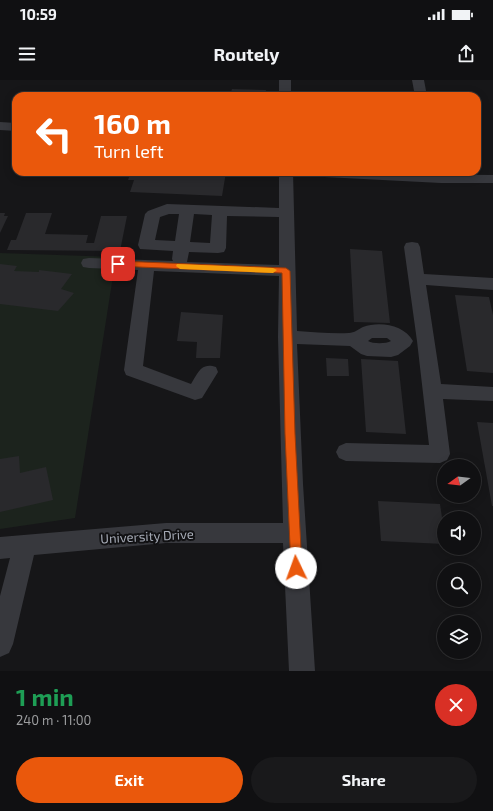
<!DOCTYPE html>
<meta charset="utf-8">
<style>
:root{--surface:#101012;--page:#19191b;--text:#f1f3f6;--muted:#9c9d9f;--line:#303032;--accent:#ea580c}
body{margin:0;font-family:"Exo 2",sans-serif;background:var(--page);color:var(--text);height:100vh;display:flex;flex-direction:column;font-size:15px;white-space:nowrap}
*{box-sizing:border-box;margin:0}
p{font-size:13px;color:var(--muted)}
.icon{flex:none;width:22px;height:22px;fill:none;stroke:currentColor;stroke-width:2;stroke-linecap:round;stroke-linejoin:round}
.map{position:relative;height:591px;overflow:hidden}
.panel{display:flex;flex-direction:column;background:var(--surface);flex:1}
.panel>*{flex:none}
.banner{position:absolute;left:12px;top:12px;width:469px;height:84px;border-radius:12px;box-shadow:0 2px 10px #0003,0 0 0 1px var(--line);background:#ea580c;color:#fff;overflow:hidden}
.needle{width:26px;rotate:255deg}
.controls{position:absolute;left:437px;top:379px;display:grid;gap:8px}
.controls a{display:grid;place-items:center;width:44px;height:44px;border-radius:50%;background:var(--surface);box-shadow:0 2px 10px #0003,0 0 0 1px var(--line);font-size:20px}
.pin{position:absolute;display:grid;place-items:center;width:34px;height:34px;color:#fff;margin:-17px;border-radius:8px;box-shadow:0 2px 6px #0006}
.me{position:absolute;width:44px;margin:-22px;rotate:357deg;stroke-linejoin:round;filter:drop-shadow(0 0 3px #0008)}
.turn{display:flex;align-items:center;gap:14px;height:84px;padding:0 16px;font-size:18px}
.turn .icon{width:52px;height:52px;stroke-width:2.5}
.turn b{display:block;font-size:28px;line-height:34px}
.round{display:grid;place-items:center;flex:none;width:42px;height:42px;border-radius:21px;background:var(--page)}
.head{display:flex;align-items:center;justify-content:space-between;height:68px;padding:0 16px}
h1{font-size:24px;font-weight:700;line-height:30px;color:#1e9e55}
.button{display:flex;gap:8px;margin-top:auto;padding:8px 16px}
.button a{flex:1;height:46px;border-radius:24px;background:var(--accent);color:#fff;font-size:16px;font-weight:700;line-height:46px;text-align:center}
.button a+a{background:var(--page);color:var(--text)}
.status{display:flex;justify-content:space-between;align-items:center;height:28px;padding:0 20px;background:var(--surface);direction:ltr}
.status svg{height:11px;fill:currentColor}
header{display:flex;justify-content:space-between;align-items:center;height:52px;padding:0 16px;background:var(--surface);font-size:18px;font-weight:700}
.map>svg:first-child{display:block}
.green{fill:#1c231d}
.building{fill:#29292c}
.lines{fill:none;stroke-linecap:round;stroke-linejoin:round}
.minor{fill:#37383d;fill-rule:evenodd}
.route{fill:#ea580c;stroke:#983908}
.slow{fill:#f59e0b}
.labels{text-anchor:middle;stroke-width:4;stroke-linejoin:round;paint-order:stroke}
.street-label{font-size:13px;fill:#a8adb8;stroke:#111113}
</style>
<div class="status"><b>10:59</b><svg viewBox="0 0 49 12"><path d="M0 12V9h3v3zM5 12V6h3v6zM10 12V3h3v9zM15 12V0h3v12zM26 1h20v11H26zM47 4h2v5h-2z"/></svg></div>
<header><svg class="icon" aria-label="menu" viewBox="0 0 24 24"><path d="M4 6h16M4 12h16M4 18h16"/></svg>Routely<svg class="icon" aria-label="share" viewBox="0 0 24 24"><path d="M12 15V3M7 8l5-5 5 5M5 13v7h14v-7"/></svg></header>
<div class="map">
<svg width="493" height="591" viewBox="0 0 493 591">
<rect width="100%" height="100%" fill="#161618"/>
<path class="green" d="M 0,173 L 116,177 L 75,438 L 0,449 Z"/>
<path class="building" d="M 232,9 L 266,10 L 265,16 L 227,16 L 227,12 L 231,12 Z
M 157,13 L 218,15 L 218,16 L 157,16 Z
M 131,92 L 226,92 L 222,116 L 130,112 L 134,100 L 128,100 Z
M 0,133 L 5,133 L 4,136 L 8,136 L 0,153 Z
M 26,133 L 52,133 L 45,154 L 88,155 L 86,163 L 94,163 L 101,136 L 127,136 L 120,171 L 7,170 L 11,160 L 16,160 Z
M 350,169 L 382,171 L 390,243 L 354,242 Z
M 0,184 L 17,186 L 14,191 L 39,192 L 39,190 L 72,194 L 61,209 L 74,213 L 58,231 L 0,224 Z
M 455,215 L 489,217 L 493,235 L 493,293 L 467,291 Z
M 181,232 L 223,235 L 220,278 L 196,278 L 197,262 L 177,261 Z
M 326,278 L 348,279 L 349,296 L 327,296 Z
M 361,279 L 398,281 L 406,354 L 366,352 Z
M 477,342 L 493,343 L 493,426 L 492,426 Z
M 19,376 L 20,393 L 46,387 L 53,420 L 0,432 L 0,379 Z
M 378,421 L 440,424 L 444,451 L 444,464 L 381,461 Z"/>
<g class="lines">
<path class="minor" d="M 279,0 L 291,0 L 291,16 L 279,16 Z
M 412,0 L 424,0 L 427,16 L 415,16 Z
M 0,42 L 16,43 L 16,51 L 0,50 Z
M 279,92 L 293,92 L 297,251 C 314,252 332,254 349,253 C 354,253 359,249 363,247 C 380,241 404,245 413,261 L 410,266 L 398,275 L 391,277 L 367,276 L 361,274 L 350,266 L 297,264 L 303,404 L 315,591 L 289,591 L 283,463 L 166,463 L 34,475 L 13,564 L 9,573 L 0,577 L 0,516 L 10,478 L 0,479 L 0,457 L 166,443 L 283,443 L 278,257 L 279,196 L 154,191 L 143,286 L 191,304 C 198,293 201,282 216,287 L 218,292 L 202,318 L 195,320 L 126,295 L 124,290 L 138,190 L 89,188 L 83,187 L 81,183 L 83,179 L 89,178 L 173,181 L 172,179 L 173,171 L 140,169 L 138,165 L 145,134 L 148,131 L 167,124 L 279,128 ZM 169,134 L 179,134 L 175,161 L 155,160 L 160,137 ZM 194,134 L 212,135 L 210,163 L 190,162 ZM 227,136 L 279,137 L 279,185 L 187,182 L 189,172 L 218,173 L 224,172 L 226,168 ZM 372,258 L 387,258 L 391,261 C 386,264 373,264 368,261 Z
M 298,92 C 363,92 428,95 493,95 L 493,103 L 441,103 L 305,96 L 300,95 Z
M 412,162 L 418,163 L 420,167 L 424,194 L 493,198 L 493,210 L 426,205 L 441,304 L 493,307 L 493,321 L 443,319 L 450,374 L 447,380 L 440,383 L 346,381 L 339,378 L 336,372 L 339,366 L 346,363 L 429,365 L 417,261 L 404,167 L 406,163 Z"/>
</g>
<path class="route" d="M 118,181 L 286,188 L 290,191 L 295,354 L 302,488 L 300,491 L 296,493 L 292,491 L 291,488 L 285,354 L 282,193 L 115,186 L 114,184 Z"/>
<path class="slow" d="M 177,184 L 273,188 L 277,190 L 273,193 L 180,189 L 176,186 Z"/>
<g class="labels">
<g class="street-label">
<text transform="translate(147 456) rotate(-3)" y="5">University Drive</text>
</g>
</g>
</svg>
<div class="controls">
<a><svg class="needle" viewBox="-14 -14 28 28"><path d="M0-13l5 13h-10z" fill="#e53935"/><path d="M0 13l5-13h-10z" fill="#9c9d9f"/></svg></a>
<a><svg class="icon" aria-label="sound" viewBox="0 0 24 24"><path d="M4 9h4l5-4v14l-5-4H4zM17 9q2 3 0 6"/></svg></a>
<a><svg class="icon" aria-label="search" viewBox="0 0 24 24"><circle cx="10" cy="10" r="6"/><path d="M15 15l6 6"/></svg></a>
<a><svg class="icon" aria-label="layers" viewBox="0 0 24 24"><path d="M12 4l9 5-9 5-9-5zM3 14l9 5 9-5"/></svg></a>
</div>
<div class="pin" style="left:118px;top:184px;background:#d93025"><svg class="icon" aria-label="arrive" viewBox="0 0 24 24"><path d="M6 21V4h12l-3 4 3 4H6"/></svg></div>
<svg class="me" style="left:296px;top:488px" viewBox="-20 -20 40 40"><circle r="19" fill="#fff"/><path d="M0-13L10 11 0 6-10 11z" fill="#ea580c"/></svg>
<div class="banner">
<div class="turn"><svg class="icon" aria-label="left" viewBox="0 0 24 24"><path d="M17 20v-9H6M10 6l-5 5 5 5"/></svg><div><b>160 m</b>Turn left</div></div>
</div>
</div>
<section class="panel">
<div class="head"><div><h1>1 min</h1><p>240 m · 11:00</p></div><a class="round" style="background:#d93025;color:#fff"><svg class="icon" aria-label="close" viewBox="0 0 24 24"><path d="M6 6l12 12M18 6L6 18"/></svg></a></div>
<div class="button"><a>Exit</a><a>Share</a></div>
</section>
